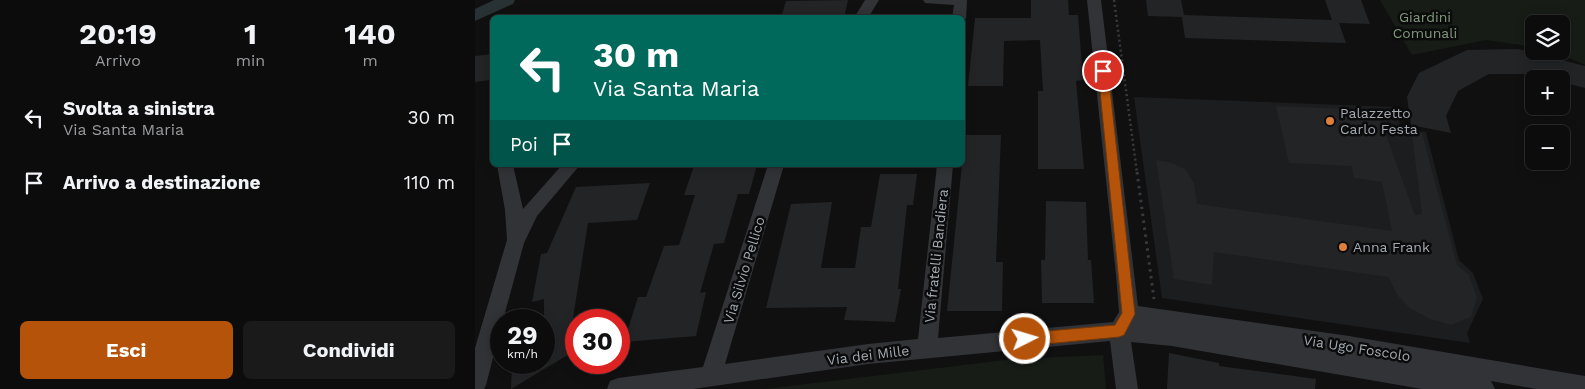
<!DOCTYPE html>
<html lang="it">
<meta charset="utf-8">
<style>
:root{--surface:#0c0c0d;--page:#1a1a1b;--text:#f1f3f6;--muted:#9a9b9d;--line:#2c2c2e;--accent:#b45309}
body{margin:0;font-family:"Work Sans",sans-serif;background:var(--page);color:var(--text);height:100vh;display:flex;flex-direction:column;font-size:19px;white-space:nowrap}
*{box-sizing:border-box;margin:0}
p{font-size:16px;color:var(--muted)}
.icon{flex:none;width:28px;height:28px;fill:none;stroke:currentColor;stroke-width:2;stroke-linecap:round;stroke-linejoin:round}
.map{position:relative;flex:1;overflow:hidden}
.details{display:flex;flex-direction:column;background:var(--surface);width:475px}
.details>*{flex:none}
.top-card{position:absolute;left:15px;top:15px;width:475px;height:152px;border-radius:8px;box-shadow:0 2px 12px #0003,0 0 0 1px var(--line);background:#00695c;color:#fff;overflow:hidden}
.fabs{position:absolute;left:1050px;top:15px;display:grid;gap:10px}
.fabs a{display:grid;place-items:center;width:45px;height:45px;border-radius:8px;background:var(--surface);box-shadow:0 2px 12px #0003,0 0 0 1px var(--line);font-size:25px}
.speed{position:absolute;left:15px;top:309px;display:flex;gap:10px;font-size:25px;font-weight:700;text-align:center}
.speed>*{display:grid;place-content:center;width:65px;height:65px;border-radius:50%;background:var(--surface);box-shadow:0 2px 12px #0003,0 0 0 1px var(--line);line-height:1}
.speed small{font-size:12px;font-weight:400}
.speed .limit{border:8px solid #d22;background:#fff;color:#111}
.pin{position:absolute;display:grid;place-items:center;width:42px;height:42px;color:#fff;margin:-21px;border:2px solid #fff;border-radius:50%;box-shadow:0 1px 5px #0007}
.me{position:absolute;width:55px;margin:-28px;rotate:85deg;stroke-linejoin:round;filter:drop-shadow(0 0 4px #0008)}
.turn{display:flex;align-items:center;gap:18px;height:105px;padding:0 20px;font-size:22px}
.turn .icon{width:65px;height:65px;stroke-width:2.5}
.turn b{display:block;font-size:35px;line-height:42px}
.then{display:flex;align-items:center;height:48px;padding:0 20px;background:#0003;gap:10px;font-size:19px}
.eta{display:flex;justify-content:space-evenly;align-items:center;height:85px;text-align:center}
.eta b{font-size:30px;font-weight:700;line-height:35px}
.action{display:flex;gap:10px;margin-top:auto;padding:10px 20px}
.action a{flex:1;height:58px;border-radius:8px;background:var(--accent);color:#fff;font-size:20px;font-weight:700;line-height:58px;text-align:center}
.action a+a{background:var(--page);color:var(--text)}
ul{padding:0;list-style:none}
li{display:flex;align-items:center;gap:15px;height:65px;padding:0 20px}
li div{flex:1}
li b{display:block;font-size:19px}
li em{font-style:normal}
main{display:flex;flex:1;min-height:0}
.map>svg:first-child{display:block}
.built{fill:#1c1d1e}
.green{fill:#171c17}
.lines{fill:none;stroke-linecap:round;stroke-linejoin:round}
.canal{fill:#283133;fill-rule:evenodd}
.building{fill:#232425}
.path-far1{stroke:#383a3d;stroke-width:2.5;stroke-dasharray:2 3;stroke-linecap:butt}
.path{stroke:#383a3d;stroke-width:3;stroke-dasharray:2.5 4.5;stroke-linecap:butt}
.minor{fill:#323336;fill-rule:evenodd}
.route{fill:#b45309;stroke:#753606}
.poi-dot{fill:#de803b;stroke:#0b0b0c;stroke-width:2}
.labels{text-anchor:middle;stroke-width:5;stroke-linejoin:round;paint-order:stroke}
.park-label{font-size:14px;fill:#819a7b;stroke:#0b0b0c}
.poi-label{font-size:14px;fill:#a3aab1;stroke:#0b0b0c;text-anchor:start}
.street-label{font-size:14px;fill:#a3aab1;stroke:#0b0b0c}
</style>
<main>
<section class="details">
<div class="eta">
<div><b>20:19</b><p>Arrivo</p></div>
<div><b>1</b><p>min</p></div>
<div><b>140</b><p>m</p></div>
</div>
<ul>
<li><svg class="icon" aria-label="left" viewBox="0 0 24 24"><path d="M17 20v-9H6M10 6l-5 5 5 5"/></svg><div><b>Svolta a sinistra</b><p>Via Santa Maria</p></div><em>30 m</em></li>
<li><svg class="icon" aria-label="arrive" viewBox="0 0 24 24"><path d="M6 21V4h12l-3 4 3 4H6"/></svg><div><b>Arrivo a destinazione</b></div><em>110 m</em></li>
</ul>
<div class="action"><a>Esci</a><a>Condividi</a></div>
</section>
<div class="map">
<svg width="1110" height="389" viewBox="0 0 1110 389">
<rect width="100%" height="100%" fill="#101011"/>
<path class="built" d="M 659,97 L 921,107 L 926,129 L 951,132 L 984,260 L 998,273 L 1008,299 L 992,333 L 995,343 L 687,298 Z"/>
<path class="green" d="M 905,0 L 1110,0 L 1110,65 L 1078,51 L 1086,51 L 1086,24 L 1059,24 L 1059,47 L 1011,40 L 937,55 Z
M 628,355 L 631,389 L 290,389 L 539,359 Z"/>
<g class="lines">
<path class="canal" d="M 19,0 L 40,0 L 38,4 L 0,21 L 0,9 Z"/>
</g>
<path class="building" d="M 373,0 L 369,18 L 306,18 L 311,1 Z
M 556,0 L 593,0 L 594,15 L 603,15 L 608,80 L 601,81 L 609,169 L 563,169 L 563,91 L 568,91 L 565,40 L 529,41 L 528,86 L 493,86 L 500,18 L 556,18 Z
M 671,0 L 706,0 L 709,15 L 857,20 L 850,0 L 886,0 L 895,24 L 864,23 L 871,43 L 710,38 L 707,17 L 673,16 Z
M 1043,49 L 1110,66 L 1110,88 L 1086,82 L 1086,79 L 1076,79 L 1057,74 L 1014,74 L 983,91 L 971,116 L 976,133 L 936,125 L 932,97 L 944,73 L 992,50 Z
M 18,54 L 18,72 L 15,80 L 0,82 L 0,56 Z
M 801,106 L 902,110 L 940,215 L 947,214 L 937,135 L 947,133 L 982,265 L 994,275 L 1002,298 L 996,317 L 976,325 L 955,319 L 936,309 L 923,296 L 913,277 L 739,252 L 737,285 L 699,279 L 681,160 L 697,163 L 711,170 L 719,183 L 722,204 L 917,231 L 907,182 L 879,178 L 877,166 L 814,163 Z
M 490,135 L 526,135 L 521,262 L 528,262 L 527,311 L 472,311 Z
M 282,165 L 274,194 L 263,194 L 249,243 L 239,244 L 225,293 L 231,292 L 221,336 L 149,342 L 163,297 L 171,297 L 189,246 L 204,245 L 220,195 L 209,195 L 219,166 Z
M 405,174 L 442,174 L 438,205 L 432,205 L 423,289 L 426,289 L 420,322 L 369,320 L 372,307 L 291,308 L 316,204 L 357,202 L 346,268 L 380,268 L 386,227 L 396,227 Z
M 175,183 L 162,220 L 113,223 L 98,318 L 101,317 L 101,350 L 36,389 L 37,362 L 69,362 L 69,299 L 57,302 L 66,254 L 72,253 L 101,187 Z
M 571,201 L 611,202 L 613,260 L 616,260 L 619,303 L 567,303 L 566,260 L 570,260 Z
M 694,353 L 744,363 L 744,366 L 841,379 L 840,389 L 692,389 Z"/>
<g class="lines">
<path class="path-far1" d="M 639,0 L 662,173"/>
<path class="path" d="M 662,172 L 679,299"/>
<path class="minor" d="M 390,0 L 404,0 L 393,18 L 379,18 Z
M 448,0 L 492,0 L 491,18 L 488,22 L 488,18 L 477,18 L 479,5 L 450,3 Z
M 612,0 L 626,0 L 663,306 L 874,336 L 1110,376 L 1110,389 L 1061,389 L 1016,381 L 1020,389 L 947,389 L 697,346 L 656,342 L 663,389 L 641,389 L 635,341 L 393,364 L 218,389 L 132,389 L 135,381 L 143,378 L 228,367 L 293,165 L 309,165 L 250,364 L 393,344 L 443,339 L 462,165 L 478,165 L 463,338 L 638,322 L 644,312 L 641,275 Z
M 22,165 L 38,165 L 48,209 L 87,165 L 105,165 L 62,216 L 49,243 L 28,320 L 26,320 L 26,327 L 11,385 L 9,389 L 0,389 L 0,348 L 32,240 L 30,210 Z"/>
</g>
<path class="route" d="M 628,67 L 633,71 L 660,314 L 649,335 L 644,337 L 550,346 L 545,344 L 543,339 L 545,335 L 550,333 L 640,325 L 647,313 L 623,71 Z"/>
<g class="poi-dot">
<circle cx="855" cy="121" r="5"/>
<circle cx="868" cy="247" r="5"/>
</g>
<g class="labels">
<g class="park-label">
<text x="950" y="22">Giardini<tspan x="950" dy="16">Comunali</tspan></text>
</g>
<g class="poi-label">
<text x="865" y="118">Palazzetto<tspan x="865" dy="16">Carlo Festa</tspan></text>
<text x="878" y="252">Anna Frank</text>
</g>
<g class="street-label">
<text transform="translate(461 256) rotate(-84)" y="5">Via fratelli Bandiera</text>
<text transform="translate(269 270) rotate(-73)" y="5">Via Silvio Pellico</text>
<text transform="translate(882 348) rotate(9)" y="5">Via Ugo Foscolo</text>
<text transform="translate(393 355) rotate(-7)" y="5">Via dei Mille</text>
</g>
</g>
</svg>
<div class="fabs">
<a><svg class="icon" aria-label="layers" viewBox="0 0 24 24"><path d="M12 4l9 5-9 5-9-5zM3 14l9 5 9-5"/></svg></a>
<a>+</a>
<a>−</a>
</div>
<div class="speed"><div>29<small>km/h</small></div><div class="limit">30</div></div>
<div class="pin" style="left:628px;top:71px;background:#d93025"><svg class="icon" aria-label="arrive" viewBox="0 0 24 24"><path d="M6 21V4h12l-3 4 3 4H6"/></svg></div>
<svg class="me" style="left:550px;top:339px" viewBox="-20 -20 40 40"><circle r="17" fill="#b45309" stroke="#fff" stroke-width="3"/><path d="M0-11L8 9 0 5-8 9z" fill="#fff"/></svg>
<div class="top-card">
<div class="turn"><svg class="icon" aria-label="left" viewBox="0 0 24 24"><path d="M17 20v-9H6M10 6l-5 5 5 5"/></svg><div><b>30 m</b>Via Santa Maria</div></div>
<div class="then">Poi<svg class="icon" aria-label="arrive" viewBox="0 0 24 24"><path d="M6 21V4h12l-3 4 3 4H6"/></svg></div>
</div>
</div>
</main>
